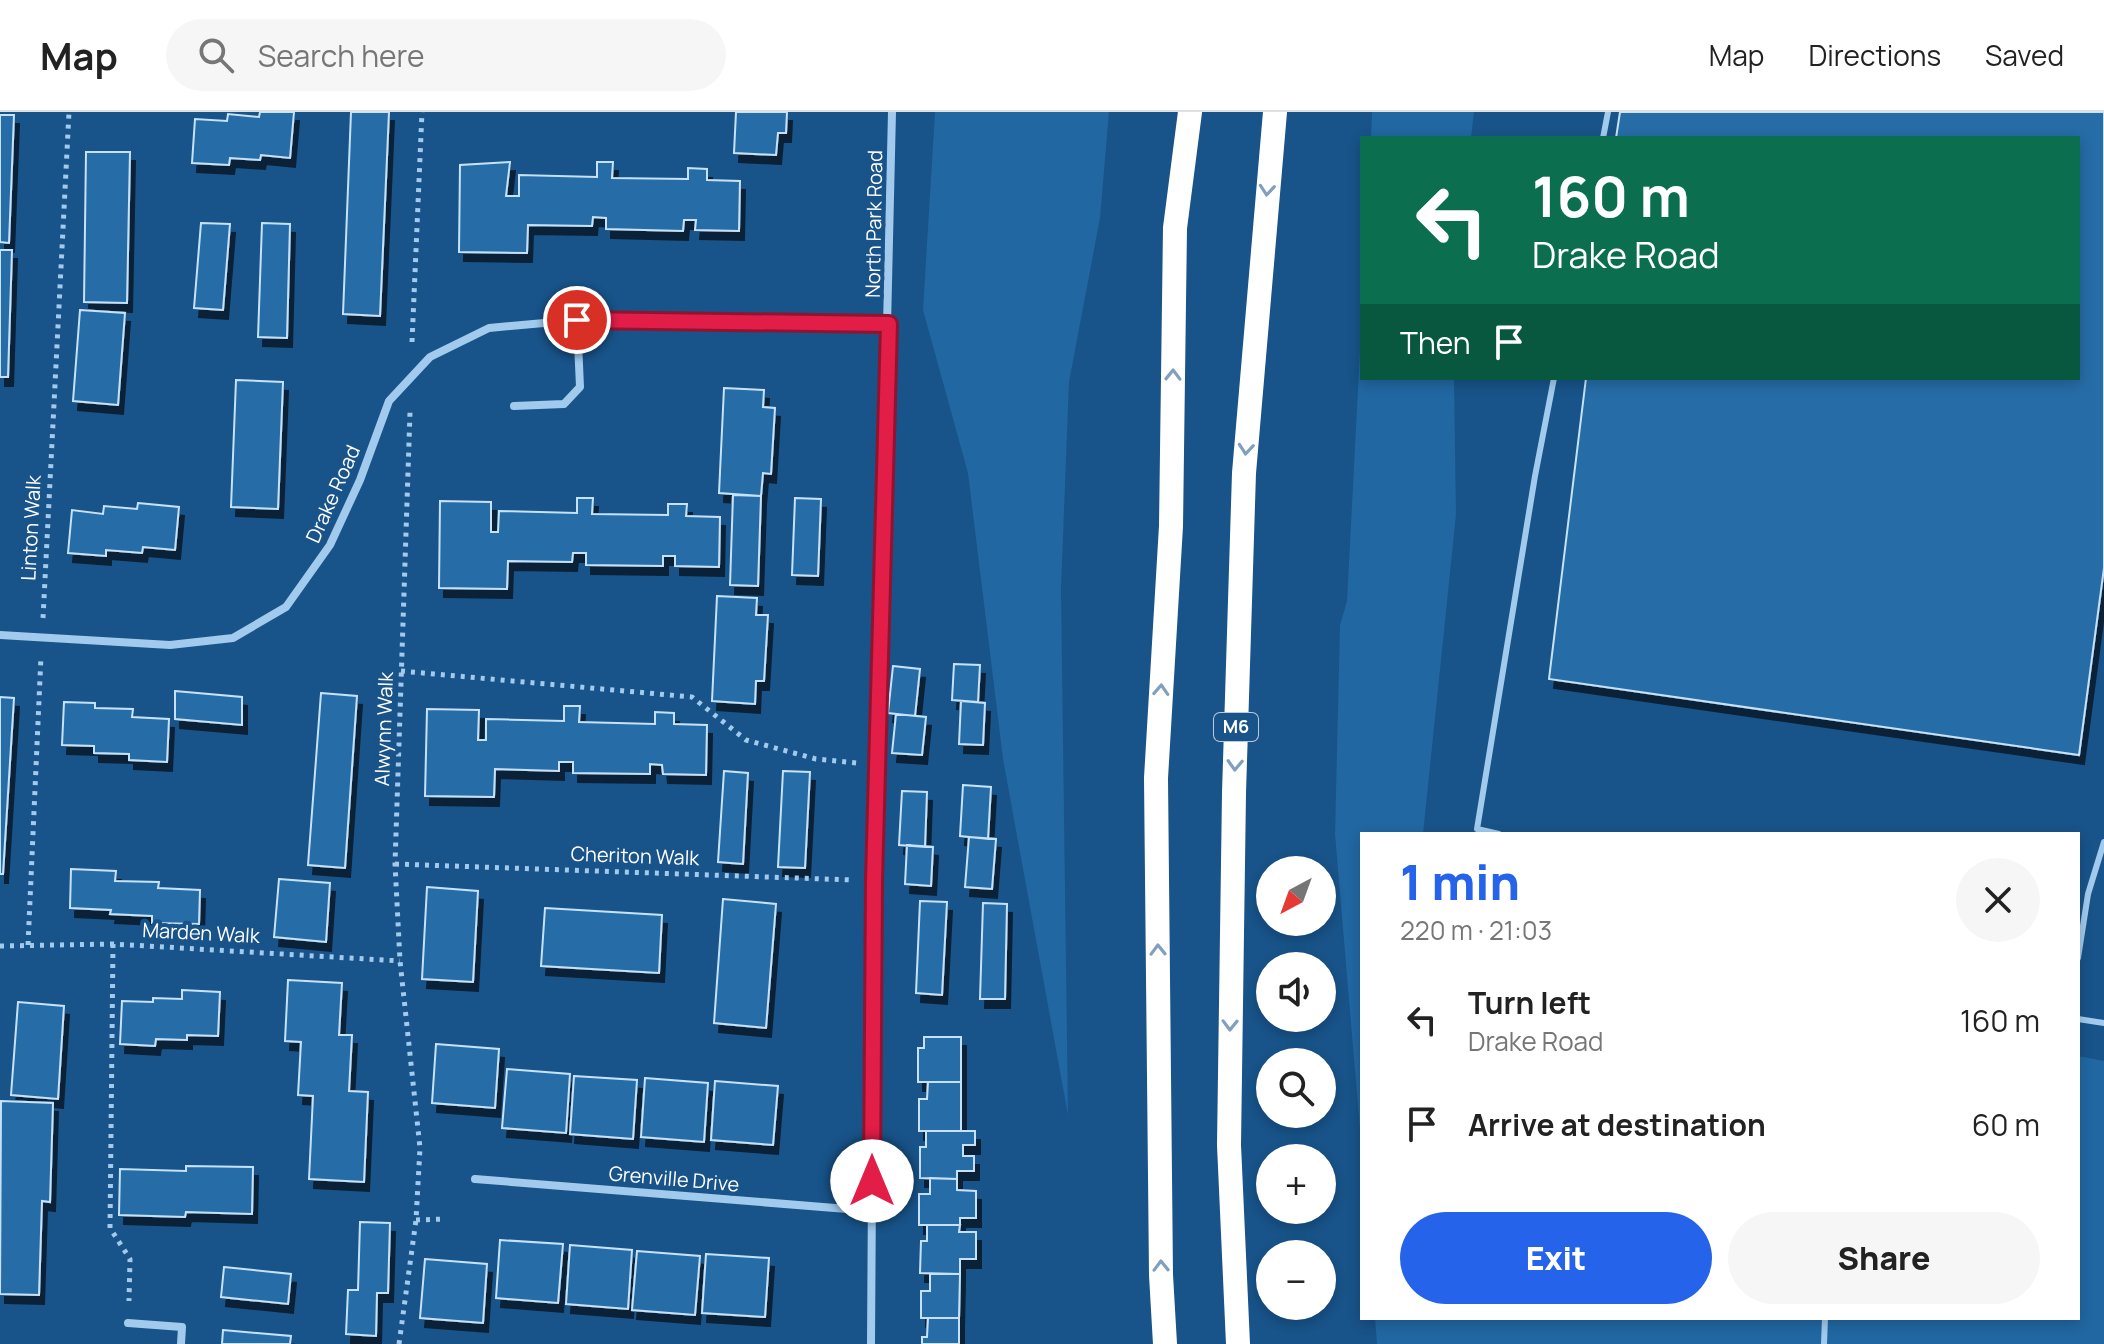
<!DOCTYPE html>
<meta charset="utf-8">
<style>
:root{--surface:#fff;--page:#f6f6f6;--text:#222;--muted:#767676;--line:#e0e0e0;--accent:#2563eb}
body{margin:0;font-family:Manrope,sans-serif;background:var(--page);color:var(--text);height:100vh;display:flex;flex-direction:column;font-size:30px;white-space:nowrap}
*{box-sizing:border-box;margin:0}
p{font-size:26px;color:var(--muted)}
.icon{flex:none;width:44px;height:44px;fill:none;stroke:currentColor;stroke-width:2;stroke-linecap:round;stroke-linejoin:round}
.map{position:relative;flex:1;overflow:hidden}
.details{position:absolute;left:1360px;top:720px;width:720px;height:488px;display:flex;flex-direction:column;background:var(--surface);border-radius:0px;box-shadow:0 4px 12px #0003}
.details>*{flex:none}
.guide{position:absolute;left:1360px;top:24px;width:720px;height:244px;border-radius:0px;box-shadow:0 4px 12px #0003;background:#0b6e4f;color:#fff;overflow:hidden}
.needle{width:52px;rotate:221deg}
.controls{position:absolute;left:1256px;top:744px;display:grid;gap:16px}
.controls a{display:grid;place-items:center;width:80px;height:80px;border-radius:50%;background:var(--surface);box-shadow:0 4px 12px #0003;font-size:40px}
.pin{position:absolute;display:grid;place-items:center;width:68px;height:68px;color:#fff;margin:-34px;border:4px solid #fff;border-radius:50%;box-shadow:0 2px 8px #0007}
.me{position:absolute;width:88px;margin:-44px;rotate:0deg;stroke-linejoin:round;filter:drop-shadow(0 0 6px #0008)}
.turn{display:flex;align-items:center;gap:28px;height:168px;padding:0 40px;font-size:36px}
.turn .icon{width:104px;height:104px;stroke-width:2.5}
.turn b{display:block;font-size:56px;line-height:68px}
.then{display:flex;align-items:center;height:76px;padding:0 40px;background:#0003;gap:16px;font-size:30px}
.round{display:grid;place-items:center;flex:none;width:84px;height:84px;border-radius:42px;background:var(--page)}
.summary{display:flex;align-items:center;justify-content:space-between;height:136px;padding:0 40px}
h1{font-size:48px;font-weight:800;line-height:60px;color:var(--accent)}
.primary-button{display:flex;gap:16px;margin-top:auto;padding:16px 40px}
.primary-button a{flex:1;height:92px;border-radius:48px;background:var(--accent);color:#fff;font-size:32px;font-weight:800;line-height:92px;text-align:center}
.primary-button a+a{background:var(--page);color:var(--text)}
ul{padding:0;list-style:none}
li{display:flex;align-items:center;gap:24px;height:104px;padding:0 40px}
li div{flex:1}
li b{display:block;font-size:30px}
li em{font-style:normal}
header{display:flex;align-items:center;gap:48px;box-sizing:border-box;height:112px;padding:0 40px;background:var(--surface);border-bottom:2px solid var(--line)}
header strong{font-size:38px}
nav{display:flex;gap:44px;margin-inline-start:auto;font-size:28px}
.search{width:560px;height:72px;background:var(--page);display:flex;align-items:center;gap:20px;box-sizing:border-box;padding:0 28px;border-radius:44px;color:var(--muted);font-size:30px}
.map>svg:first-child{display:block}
.green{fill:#2167a2}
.building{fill:#276ca7;stroke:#c6e2fa;stroke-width:2;filter:url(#shadow)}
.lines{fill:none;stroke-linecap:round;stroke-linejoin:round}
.path{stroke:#a1caed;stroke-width:5;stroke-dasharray:4 6;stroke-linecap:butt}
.service{stroke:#a1caed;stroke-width:6}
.minor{stroke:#a1caed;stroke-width:8}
.motorway{stroke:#fff;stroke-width:24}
.oneway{stroke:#80a0be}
.route-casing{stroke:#92132f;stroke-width:20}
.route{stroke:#e11d48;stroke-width:14}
.labels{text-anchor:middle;stroke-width:8;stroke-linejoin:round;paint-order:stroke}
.shield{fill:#185389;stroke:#bacbdc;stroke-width:2}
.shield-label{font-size:18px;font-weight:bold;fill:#fff}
.street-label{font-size:20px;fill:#fff;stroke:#185389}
</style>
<header>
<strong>Map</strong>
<div class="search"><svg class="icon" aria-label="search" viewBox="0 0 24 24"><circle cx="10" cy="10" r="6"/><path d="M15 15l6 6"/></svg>Search here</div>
<nav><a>Map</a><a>Directions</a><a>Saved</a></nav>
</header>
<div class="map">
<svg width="2104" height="1232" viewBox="0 0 2104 1232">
<defs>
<filter id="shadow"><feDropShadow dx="5" dy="9" stdDeviation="0" flood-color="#0009"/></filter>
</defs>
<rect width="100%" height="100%" fill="#185389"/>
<path class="green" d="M 935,0 L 1109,0 L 1100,106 L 1069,270 L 1061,477 L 1068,1003 L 1003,647 L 968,361 L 923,198 Z
M 1372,0 L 1474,0 L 1471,26 L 1371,26 Z
M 1362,200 L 1362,266 L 1454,266 L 1456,403 L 1423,722 L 1362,722 L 1362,1041 L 1335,722 L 1340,513 L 1347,489 Z
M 2078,944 L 2104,949 L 2104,1232 L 1377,1232 L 1375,1206 L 2078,1206 Z"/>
<path class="building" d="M 260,0 L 294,0 L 290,46 L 261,43 L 260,48 L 230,46 L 229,53 L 192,51 L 195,7 L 227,9 L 228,2 L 259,5 Z
M 351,0 L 389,0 L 380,204 L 343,202 Z
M 736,0 L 787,0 L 786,21 L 778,21 L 776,43 L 734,41 Z
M 1620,0 L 2104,0 L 2104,456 L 2079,643 L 1549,567 L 1586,266 L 2078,266 L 2078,26 L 1616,26 Z
M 0,3 L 14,3 L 9,131 L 0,130 Z
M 86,40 L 130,40 L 127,191 L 84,190 Z
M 510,50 L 506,84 L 519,84 L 519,63 L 597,65 L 597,50 L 613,50 L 612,66 L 688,67 L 688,56 L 707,57 L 707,68 L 740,69 L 739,119 L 695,118 L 696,108 L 684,108 L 683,119 L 606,117 L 606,106 L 593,105 L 592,114 L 528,113 L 527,141 L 459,140 L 460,53 Z
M 201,111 L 230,112 L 223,198 L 194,196 Z
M 262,111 L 290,112 L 287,226 L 258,225 Z
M 0,138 L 12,138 L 8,265 L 0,265 Z
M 80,198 L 125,201 L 118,293 L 73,289 Z
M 236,268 L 283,270 L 278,397 L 231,395 Z
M 724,276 L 764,278 L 763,295 L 775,296 L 771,362 L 763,361 L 761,384 L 719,381 Z
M 733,383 L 761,384 L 758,474 L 730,473 Z
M 577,386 L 593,386 L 592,402 L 668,403 L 668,392 L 687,392 L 686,404 L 720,405 L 719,455 L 675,454 L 675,444 L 663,444 L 663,454 L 586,453 L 586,441 L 573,441 L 572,450 L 508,449 L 507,477 L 439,476 L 440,389 L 491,390 L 491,420 L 498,420 L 499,399 L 577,401 Z
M 795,386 L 821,387 L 818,464 L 792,463 Z
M 138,391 L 179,395 L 175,438 L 143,435 L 142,441 L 106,438 L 106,444 L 68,441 L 72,398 L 103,402 L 104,394 L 137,397 Z
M 717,484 L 757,486 L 756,503 L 768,503 L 764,569 L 756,569 L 755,592 L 712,589 Z
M 954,552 L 980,553 L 978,590 L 952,588 Z
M 893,554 L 920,557 L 915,604 L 888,601 Z
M 175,579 L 242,585 L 242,613 L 175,607 Z
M 321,581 L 357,584 L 345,756 L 308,753 Z
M 0,585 L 14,586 L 3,762 L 0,762 Z
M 961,589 L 985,591 L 983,633 L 959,632 Z
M 64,590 L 95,591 L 95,596 L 133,597 L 132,605 L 169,607 L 167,650 L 129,648 L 129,642 L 94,641 L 94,634 L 62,633 Z
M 564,594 L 580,594 L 579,610 L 655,612 L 655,600 L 674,601 L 674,612 L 707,613 L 706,663 L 663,662 L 662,653 L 650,652 L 650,662 L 573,661 L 573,650 L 559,650 L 559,659 L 495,657 L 494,685 L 425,684 L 427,597 L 479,598 L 478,628 L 486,628 L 486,607 L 564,609 Z
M 896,602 L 926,605 L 922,643 L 892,641 Z
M 724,659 L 748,661 L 743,752 L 718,750 Z
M 783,659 L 810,660 L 805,756 L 778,755 Z
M 963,673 L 991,675 L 988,727 L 960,724 Z
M 902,679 L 927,680 L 925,735 L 899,733 Z
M 969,725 L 996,727 L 992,777 L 965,775 Z
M 907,733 L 933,735 L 931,774 L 905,772 Z
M 71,757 L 116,759 L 115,769 L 159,770 L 158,776 L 200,778 L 199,812 L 152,811 L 152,804 L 110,802 L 111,798 L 70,796 Z
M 279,767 L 330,771 L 326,830 L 274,825 Z
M 427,775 L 478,779 L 473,870 L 422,867 Z
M 723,787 L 776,792 L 766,916 L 714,911 Z
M 920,789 L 947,790 L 942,883 L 916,881 Z
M 983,791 L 1007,792 L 1005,887 L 980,887 Z
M 545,796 L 662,803 L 659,861 L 541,854 Z
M 288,868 L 342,871 L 339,923 L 352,923 L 349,979 L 368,980 L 364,1070 L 309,1067 L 313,984 L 298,983 L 301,930 L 285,929 Z
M 182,878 L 220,880 L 218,924 L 187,923 L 187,928 L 156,927 L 155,934 L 120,932 L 122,889 L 153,890 L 153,886 L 182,887 Z
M 18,890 L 64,894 L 58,987 L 11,983 Z
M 924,925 L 961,925 L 961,970 L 918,970 L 918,936 L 924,936 Z
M 436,932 L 499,937 L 495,996 L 432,991 Z
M 507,957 L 570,962 L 566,1021 L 502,1016 Z
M 574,964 L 637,968 L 633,1027 L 570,1022 Z
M 645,966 L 708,971 L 704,1030 L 641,1025 Z
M 715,969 L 778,974 L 773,1033 L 711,1028 Z
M 928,970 L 961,970 L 961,1019 L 919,1019 L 919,987 L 927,987 Z
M 1,989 L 53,991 L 50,1090 L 42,1089 L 39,1183 L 0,1182 Z
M 926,1019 L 975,1019 L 975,1033 L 963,1033 L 963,1044 L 974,1044 L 974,1059 L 957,1059 L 957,1067 L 920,1066 L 920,1035 L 926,1035 Z
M 186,1054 L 253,1055 L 252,1102 L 186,1100 L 185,1105 L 119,1103 L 120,1057 L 186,1059 Z
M 930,1066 L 957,1067 L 957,1078 L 976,1079 L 976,1106 L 960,1106 L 960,1113 L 919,1113 L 919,1082 L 930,1082 Z
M 360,1110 L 390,1111 L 388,1181 L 377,1181 L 376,1224 L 346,1222 L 348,1178 L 358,1178 Z
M 927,1113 L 960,1113 L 959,1120 L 976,1120 L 976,1147 L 960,1147 L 960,1162 L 920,1161 L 921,1129 L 927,1129 Z
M 500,1128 L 563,1132 L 558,1191 L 496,1186 Z
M 570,1133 L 632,1138 L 628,1197 L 566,1192 Z
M 637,1139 L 700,1144 L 695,1203 L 632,1198 Z
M 706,1142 L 769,1146 L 765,1205 L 702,1201 Z
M 425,1147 L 487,1152 L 483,1211 L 420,1206 Z
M 224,1155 L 291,1162 L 288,1192 L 221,1185 Z
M 930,1162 L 960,1162 L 959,1206 L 921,1206 L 921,1179 L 930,1179 Z
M 928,1206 L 959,1206 L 959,1232 L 922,1232 L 922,1225 L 927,1225 Z
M 223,1218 L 291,1224 L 290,1232 L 222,1232 Z"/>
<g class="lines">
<path class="path" d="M 412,230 L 422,0
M 43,506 L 69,0
M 401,559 L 692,585 L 746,628 L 816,647 L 857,651
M 395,752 L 853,768
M 113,832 L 110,1116 L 130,1147 L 129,1189
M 28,833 L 41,544
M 0,834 L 113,832 L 400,849
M 416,1108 L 446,1107
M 399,1232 L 416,1108 L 420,1036 L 400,849 L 395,752 L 410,300"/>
<path class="service" d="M 1603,26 L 1608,0
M 1499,722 L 1477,717 L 1535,364 L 1554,266
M 2078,846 L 2088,782 L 2104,730
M 2078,907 L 2104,911
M 1824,1232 L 1825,1206"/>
<path class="minor" d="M 514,294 L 564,292 L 580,275 L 577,208
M 0,523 L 170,533 L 233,526 L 286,495 L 330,433 L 360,368 L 389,289 L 430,245 L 489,216 L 577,208 L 889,212
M 475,1067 L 872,1099
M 128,1211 L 182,1215 L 181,1232
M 871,1232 L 874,769 L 892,0"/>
<path class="motorway" d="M 1165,1232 L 1161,1163 L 1156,666 L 1171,414 L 1175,116 L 1190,0
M 1238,1232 L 1229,1033 L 1234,681 L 1244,361 L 1275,0"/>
</g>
<defs><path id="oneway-chevron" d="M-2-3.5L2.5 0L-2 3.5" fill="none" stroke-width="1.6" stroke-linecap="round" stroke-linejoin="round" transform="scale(2)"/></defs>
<g class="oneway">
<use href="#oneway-chevron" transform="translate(1267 78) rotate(95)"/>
<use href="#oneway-chevron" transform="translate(1173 263) rotate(-89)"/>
<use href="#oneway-chevron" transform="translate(1246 337) rotate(95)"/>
<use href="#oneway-chevron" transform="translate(1161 578) rotate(-87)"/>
<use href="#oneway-chevron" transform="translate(1235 653) rotate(92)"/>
<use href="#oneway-chevron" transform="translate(1158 838) rotate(-91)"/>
<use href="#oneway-chevron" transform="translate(1230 913) rotate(91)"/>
<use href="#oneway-chevron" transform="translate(1161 1154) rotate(-91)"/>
</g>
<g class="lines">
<defs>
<path id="route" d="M 577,208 L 889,212 L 874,769 L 872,1069"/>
</defs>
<use href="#route" class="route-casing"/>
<use href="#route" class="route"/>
</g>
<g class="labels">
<rect class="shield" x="1214" y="601" width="44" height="28" rx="6"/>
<g class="shield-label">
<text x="1236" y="621">M6</text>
</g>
<g class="street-label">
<text transform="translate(874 112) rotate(-89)" y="7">North Park Road</text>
<text transform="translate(333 382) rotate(-66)" y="7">Drake Road</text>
<text transform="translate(31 416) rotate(-87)" y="7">Linton Walk</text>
<text transform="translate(384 617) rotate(-88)" y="7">Alwynn Walk</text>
<text transform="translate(635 744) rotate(2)" y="7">Cheriton Walk</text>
<text transform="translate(201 821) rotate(3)" y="7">Marden Walk</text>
<text transform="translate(674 1067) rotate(5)" y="7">Grenville Drive</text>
</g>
</g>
</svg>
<div class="controls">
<a><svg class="needle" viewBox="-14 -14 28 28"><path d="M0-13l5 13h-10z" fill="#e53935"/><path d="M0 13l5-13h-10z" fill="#767676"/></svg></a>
<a><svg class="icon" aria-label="sound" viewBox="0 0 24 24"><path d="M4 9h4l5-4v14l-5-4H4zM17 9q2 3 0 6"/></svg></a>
<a><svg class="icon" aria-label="search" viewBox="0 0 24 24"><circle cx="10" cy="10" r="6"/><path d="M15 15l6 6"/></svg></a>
<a>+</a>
<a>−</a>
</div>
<div class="pin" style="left:577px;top:208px;background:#d93025"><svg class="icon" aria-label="arrive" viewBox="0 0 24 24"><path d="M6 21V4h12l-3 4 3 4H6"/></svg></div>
<svg class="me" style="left:872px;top:1069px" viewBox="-20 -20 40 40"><circle r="19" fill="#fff"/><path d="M0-13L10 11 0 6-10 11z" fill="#e11d48"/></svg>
<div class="guide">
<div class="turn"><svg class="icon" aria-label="left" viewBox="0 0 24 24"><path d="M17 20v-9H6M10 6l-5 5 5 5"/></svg><div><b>160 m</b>Drake Road</div></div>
<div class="then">Then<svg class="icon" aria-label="arrive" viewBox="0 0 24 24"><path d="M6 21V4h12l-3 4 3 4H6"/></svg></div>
</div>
<section class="details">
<div class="summary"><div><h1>1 min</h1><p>220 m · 21:03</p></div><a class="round"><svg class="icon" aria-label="close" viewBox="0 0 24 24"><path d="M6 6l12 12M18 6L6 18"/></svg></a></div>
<ul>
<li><svg class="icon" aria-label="left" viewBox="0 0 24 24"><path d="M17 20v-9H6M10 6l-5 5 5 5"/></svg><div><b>Turn left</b><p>Drake Road</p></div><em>160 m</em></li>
<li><svg class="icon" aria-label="arrive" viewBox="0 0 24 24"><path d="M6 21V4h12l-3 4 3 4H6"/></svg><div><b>Arrive at destination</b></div><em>60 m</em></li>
</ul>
<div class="primary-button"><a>Exit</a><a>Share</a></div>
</section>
</div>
